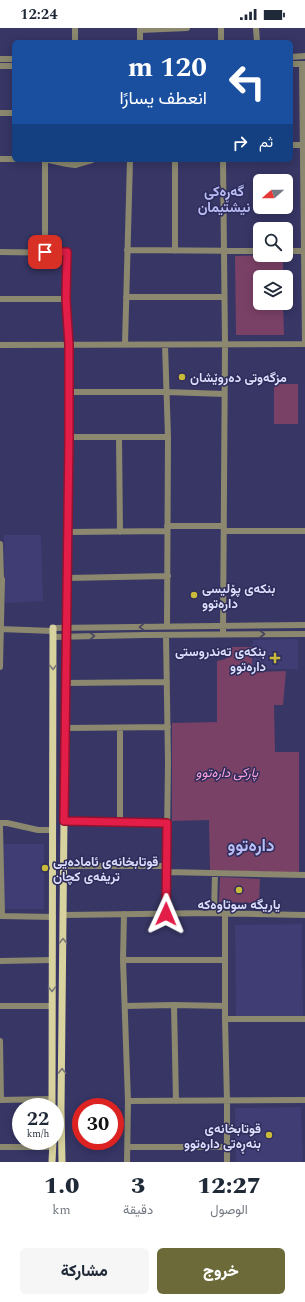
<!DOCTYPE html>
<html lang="ar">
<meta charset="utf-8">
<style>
:root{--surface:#fff;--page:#f6f6f7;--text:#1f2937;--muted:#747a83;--accent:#6b6a38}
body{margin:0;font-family:Spectral,Vazirmatn,serif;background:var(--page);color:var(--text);direction:rtl;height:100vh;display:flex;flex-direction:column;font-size:15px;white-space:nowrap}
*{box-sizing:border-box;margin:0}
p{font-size:13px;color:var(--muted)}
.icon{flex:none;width:22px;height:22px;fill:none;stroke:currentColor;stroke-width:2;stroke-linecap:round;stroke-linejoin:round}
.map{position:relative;height:1134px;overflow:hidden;direction:ltr}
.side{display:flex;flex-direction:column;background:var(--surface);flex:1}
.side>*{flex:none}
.guide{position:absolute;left:12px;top:12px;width:281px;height:122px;border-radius:6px;box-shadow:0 2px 10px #0003;direction:rtl;background:#1a4fa0;color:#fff;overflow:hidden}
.needle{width:26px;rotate:250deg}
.buttons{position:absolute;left:253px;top:146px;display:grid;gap:8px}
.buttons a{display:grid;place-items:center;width:40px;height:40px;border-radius:6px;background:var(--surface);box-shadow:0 2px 10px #0003;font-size:20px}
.speed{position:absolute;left:12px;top:1070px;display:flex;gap:8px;font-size:20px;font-weight:700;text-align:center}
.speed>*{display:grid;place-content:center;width:52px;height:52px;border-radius:50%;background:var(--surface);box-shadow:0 2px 10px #0003;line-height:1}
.speed small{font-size:10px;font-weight:400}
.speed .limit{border:6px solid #d22;background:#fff;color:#111}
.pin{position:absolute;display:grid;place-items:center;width:34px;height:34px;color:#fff;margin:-17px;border-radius:8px;box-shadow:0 2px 6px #0006}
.me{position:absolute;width:44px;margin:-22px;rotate:1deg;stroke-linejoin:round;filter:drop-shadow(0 0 3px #0008)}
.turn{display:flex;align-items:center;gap:14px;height:84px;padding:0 20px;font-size:18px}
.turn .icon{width:52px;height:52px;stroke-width:2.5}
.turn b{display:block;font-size:28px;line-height:34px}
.then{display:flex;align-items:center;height:38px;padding:0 20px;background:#0003;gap:8px;font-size:15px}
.eta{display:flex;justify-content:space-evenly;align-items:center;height:68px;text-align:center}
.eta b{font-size:24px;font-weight:800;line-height:28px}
.cta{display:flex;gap:8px;margin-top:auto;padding:8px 20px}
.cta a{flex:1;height:46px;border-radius:6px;background:var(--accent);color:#fff;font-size:16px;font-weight:800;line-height:46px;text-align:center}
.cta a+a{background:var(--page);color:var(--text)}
.status{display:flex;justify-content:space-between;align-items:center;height:28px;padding:0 20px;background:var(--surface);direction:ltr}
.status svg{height:11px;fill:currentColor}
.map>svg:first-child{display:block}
.built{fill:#3f3d74}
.green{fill:#7a4166}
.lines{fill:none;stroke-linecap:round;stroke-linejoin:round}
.minor{stroke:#8b886f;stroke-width:6}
.major{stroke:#d8d29e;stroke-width:7}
.oneway{stroke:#45435f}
.oneway2{stroke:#7a7779}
.route-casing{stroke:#92132f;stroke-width:10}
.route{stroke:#e11d48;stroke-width:7}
.poi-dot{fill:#c9ba3a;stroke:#2e2c5a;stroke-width:1.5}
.labels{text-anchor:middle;stroke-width:3;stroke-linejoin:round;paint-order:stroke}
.poi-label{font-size:13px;font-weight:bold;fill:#dcdefc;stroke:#2e2c5a;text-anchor:start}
.park-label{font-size:13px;font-style:italic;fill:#fda2da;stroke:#2e2c5a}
.neighbourhood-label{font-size:14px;font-weight:bold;fill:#babcf5;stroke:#2e2c5a}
.district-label{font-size:17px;font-weight:bold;fill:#babcf5;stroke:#2e2c5a}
</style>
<div class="status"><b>12:24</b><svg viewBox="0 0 49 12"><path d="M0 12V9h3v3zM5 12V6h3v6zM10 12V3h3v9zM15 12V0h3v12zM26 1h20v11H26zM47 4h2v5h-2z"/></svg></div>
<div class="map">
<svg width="305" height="1134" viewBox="0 0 305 1134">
<rect width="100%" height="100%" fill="#373665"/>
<path class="built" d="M 4,507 L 41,507 L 43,573 L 5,575 Z
M 298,611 L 298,641 L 252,641 L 252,616 L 253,616 L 253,612 Z
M 3,816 L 44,816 L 44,881 L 4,881 Z
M 302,896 L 303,989 L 236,989 L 235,897 Z
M 301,1079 L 303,1134 L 236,1134 L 235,1080 Z"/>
<path class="green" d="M 283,227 L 283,249 L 260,249 L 260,275 L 283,275 L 284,307 L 236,307 L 235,228 Z
M 274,356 L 298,356 L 298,396 L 274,396 Z
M 226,619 L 252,619 L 252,644 L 286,643 L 283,677 L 274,677 L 275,724 L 299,724 L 299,845 L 210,842 L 209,792 L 172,793 L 172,695 L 217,694 L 217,633 L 226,631 Z
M 220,849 L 260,851 L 259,875 L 219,874 Z"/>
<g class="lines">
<path class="minor" d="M 75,0 L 75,14
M 140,0 L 140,14
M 221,0 L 221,14
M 256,0 L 257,14
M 140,2 L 187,0
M 291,29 L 305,28
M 0,31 L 14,31
M 291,36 L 305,36
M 302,36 L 305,316
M 0,38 L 14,38
M 0,85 L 14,85
M 291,117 L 304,117
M 0,131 L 14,131
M 45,132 L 45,224
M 49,132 L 67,136 L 75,137 L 92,132
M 127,222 L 260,223
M 175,223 L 175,132
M 286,223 L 305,223
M 0,224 L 67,225 L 66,271 L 69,317 L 66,599
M 126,269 L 224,269
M 0,271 L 66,271
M 125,316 L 130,132
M 0,317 L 305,316
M 165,317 L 168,409 L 167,598
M 69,364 L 167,364 L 224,366
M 69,409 L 168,409
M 119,409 L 120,504
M 167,498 L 224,498
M 224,503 L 305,503
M 68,504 L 167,503
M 0,516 L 1,549
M 0,549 L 2,551 L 0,639
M 67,550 L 168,548
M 53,600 L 305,597
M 0,601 L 53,603
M 223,606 L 225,316 L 223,132
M 166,607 L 168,734 L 166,886
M 53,609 L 144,607 L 305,606
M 65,655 L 167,654
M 66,700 L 168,699
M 64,793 L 167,795
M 120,794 L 120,700
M 0,795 L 7,795 L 38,802 L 53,802
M 0,799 L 2,888
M 64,838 L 167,838
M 167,844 L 305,847
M 214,885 L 215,845
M 124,886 L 123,932 L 128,1073 L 127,1134
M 225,886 L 225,991 L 227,1073 L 227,1134
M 64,887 L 214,885 L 305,887
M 0,888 L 53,889
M 123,932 L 224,932
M 0,933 L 52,932
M 174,977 L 176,1073
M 0,978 L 52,978
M 125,978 L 174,977 L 225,978
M 225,991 L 305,991
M 0,1013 L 1,1072
M 0,1072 L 52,1071
M 128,1073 L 305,1072
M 0,1119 L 53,1119
M 128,1119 L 227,1119"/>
<path class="major" d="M 52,1079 L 53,600
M 52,1134 L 53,1113
M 62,1134 L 61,1082 L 66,599"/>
</g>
<defs><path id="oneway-chevron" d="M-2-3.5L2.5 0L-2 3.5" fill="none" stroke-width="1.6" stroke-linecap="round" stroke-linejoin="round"/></defs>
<g class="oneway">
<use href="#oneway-chevron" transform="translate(142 599) rotate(179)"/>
<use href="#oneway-chevron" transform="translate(262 606)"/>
<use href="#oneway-chevron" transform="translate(92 608) rotate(-1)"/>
</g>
<g class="oneway2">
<use href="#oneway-chevron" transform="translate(53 639) rotate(90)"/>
<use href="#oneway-chevron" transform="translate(63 913) rotate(-89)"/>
<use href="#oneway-chevron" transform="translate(52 961) rotate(90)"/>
<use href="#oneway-chevron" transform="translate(62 1043) rotate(-89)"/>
</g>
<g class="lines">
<defs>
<path id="route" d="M 45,224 L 67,224 L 66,271 L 69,317 L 69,410 L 64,793 L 167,795 L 166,886"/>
</defs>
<use href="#route" class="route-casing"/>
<use href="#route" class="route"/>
</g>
<g class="poi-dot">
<circle cx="182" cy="349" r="4"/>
<circle cx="194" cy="567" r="4"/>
<path d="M273 624h4v4h4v4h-4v4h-4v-4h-4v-4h4z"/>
<circle cx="45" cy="840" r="4"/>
<circle cx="239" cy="862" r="4"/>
<circle cx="269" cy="1107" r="4"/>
</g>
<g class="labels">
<g class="poi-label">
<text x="190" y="354">مزگەوتی دەروێشان</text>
<text x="202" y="565">بنکەی پۆلیسی<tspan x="202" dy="15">دارەتوو</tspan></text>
<text x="266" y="628" text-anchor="end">بنکەی تەندروستی<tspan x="266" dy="15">دارەتوو</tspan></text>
<text x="53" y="838">قوتابخانەی ئامادەیی<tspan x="53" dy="15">تریفەی کچان</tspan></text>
<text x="239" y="881" text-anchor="middle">یاریگە سوتاوەکە</text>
<text x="261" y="1105" text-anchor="end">قوتابخانەی<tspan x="261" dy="15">بنەڕەتی دارەتوو</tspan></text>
</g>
<g class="park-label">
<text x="227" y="749">پارکی دارەتوو</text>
</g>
<g class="neighbourhood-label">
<text x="224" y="168">گەڕەکی<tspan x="224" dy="16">نیشتیمان</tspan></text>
</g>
<g class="district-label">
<text x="251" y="823">دارەتوو</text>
</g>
</g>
</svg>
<div class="buttons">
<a><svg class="needle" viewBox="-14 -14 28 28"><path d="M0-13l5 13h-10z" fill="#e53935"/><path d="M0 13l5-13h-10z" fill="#747a83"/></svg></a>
<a><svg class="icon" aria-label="search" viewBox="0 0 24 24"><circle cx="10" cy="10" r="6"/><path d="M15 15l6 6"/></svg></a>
<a><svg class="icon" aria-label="layers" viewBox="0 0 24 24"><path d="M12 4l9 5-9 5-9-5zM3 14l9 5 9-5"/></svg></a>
</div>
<div class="speed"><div>22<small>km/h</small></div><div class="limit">30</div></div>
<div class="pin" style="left:45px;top:224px;background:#d93025"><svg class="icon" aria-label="arrive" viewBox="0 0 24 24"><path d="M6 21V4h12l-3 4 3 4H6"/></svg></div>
<svg class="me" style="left:166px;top:886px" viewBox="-20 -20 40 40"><path d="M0-17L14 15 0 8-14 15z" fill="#e11d48" stroke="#fff" stroke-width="4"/></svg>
<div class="guide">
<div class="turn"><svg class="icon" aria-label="left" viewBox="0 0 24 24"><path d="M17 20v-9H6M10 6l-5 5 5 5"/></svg><div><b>120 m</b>انعطف يسارًا</div></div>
<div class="then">ثم<svg class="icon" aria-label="right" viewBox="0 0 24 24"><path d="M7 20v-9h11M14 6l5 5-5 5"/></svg></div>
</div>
</div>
<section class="side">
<div class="eta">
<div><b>12:27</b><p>الوصول</p></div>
<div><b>3</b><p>دقيقة</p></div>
<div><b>1.0</b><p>km</p></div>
</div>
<div class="cta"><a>خروج</a><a>مشاركة</a></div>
</section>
